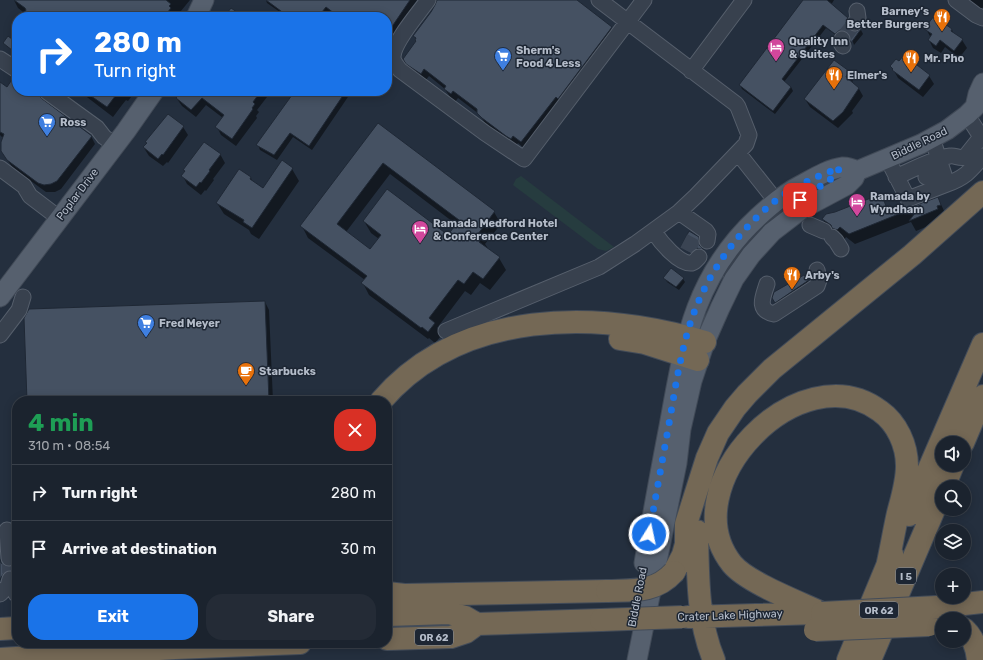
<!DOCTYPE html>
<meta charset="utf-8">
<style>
:root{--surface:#1b232e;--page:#242b36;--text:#f1f3f6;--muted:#a0a4aa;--line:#39404a;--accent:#1a73e8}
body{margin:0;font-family:Rubik,sans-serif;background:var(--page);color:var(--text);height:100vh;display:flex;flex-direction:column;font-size:15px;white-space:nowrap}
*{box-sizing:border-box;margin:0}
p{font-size:13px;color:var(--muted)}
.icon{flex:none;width:22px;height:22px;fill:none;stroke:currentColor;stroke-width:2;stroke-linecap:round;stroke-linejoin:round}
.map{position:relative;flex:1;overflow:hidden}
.details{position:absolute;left:12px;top:396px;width:380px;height:252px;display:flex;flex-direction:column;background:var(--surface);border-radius:16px;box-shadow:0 2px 10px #0003,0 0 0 1px var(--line)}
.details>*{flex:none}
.hud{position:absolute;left:12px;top:12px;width:380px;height:84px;border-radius:16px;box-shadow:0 2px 10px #0003,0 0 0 1px var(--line);background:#1a73e8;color:#fff;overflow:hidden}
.buttons{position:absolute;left:935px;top:436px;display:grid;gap:8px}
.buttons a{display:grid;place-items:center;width:36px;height:36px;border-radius:50%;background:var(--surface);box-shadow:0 2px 10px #0003,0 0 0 1px var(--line);font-size:20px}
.pin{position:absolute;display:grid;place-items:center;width:34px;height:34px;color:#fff;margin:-17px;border-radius:8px;box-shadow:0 2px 6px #0006}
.me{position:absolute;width:44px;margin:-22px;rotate:10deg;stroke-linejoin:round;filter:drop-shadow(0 0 3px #0008)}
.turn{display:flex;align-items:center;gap:14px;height:84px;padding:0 16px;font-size:18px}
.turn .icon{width:52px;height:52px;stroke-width:2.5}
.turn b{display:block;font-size:28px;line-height:34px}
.round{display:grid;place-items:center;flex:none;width:42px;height:42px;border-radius:16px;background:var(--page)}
.headline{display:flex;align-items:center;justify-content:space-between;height:68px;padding:0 16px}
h1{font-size:24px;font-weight:700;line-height:30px;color:#1e9e55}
.primary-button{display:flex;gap:8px;margin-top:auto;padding:8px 16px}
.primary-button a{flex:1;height:46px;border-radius:16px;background:var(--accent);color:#fff;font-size:16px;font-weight:700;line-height:46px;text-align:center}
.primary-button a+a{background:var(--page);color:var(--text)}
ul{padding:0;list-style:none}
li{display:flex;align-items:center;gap:12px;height:56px;padding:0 16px;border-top:1px solid var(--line)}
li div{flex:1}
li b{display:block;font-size:15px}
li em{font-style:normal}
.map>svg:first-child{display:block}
.green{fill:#263c3f}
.shadow{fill:#0007;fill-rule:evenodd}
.building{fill:#455162;stroke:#1f2835;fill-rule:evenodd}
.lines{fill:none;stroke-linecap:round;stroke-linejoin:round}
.minor-tunnel{stroke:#3a4453;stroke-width:15;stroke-dasharray:15 8;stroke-linecap:butt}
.minor-casing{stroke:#565f6c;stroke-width:17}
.major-casing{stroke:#414a57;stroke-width:21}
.highway-casing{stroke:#434c59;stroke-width:24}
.minor{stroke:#38414e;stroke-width:15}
.major{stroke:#56606e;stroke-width:19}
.highway{stroke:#746855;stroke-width:22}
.highway-bridge-casing{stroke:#434c59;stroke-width:24;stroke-linecap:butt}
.highway-bridge{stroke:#746855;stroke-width:22}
.route{stroke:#1a73e8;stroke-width:7;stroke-dasharray:0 12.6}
.labels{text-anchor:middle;stroke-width:3;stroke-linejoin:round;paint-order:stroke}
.shield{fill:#1d2633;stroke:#878f9c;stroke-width:1}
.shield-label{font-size:10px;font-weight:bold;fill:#b4bcc9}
.poi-label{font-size:11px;font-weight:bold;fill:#b4bcc9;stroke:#1d2633;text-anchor:start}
.street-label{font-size:11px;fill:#b4bcc9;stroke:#1d2633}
</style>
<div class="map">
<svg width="983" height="660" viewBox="0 0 983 660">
<rect width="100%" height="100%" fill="#242f3e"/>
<path class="green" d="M 521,176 L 614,247 L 606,251 L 598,249 L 513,185 L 516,179 Z"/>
<path class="shadow" d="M 14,0 L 190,0 L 176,17 L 27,17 L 27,15 L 18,8 Z
M 266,0 L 390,0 L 377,17 L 287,17 L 267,3 Z
M 390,0 L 417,0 L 387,43 L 387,19 Z
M 438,0 L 575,0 L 611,28 L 616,36 L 526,150 L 518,143 L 515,147 L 487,126 L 479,114 L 458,98 L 455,102 L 450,97 L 445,89 L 429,76 L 425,81 L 412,71 L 408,66 L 404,58 L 417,41 L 414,36 L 432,13 Z
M 805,0 L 834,0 L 831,5 L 847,19 L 849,22 L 848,30 L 855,33 L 861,30 L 863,34 L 854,45 L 851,36 L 847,34 L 842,34 L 837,36 L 826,28 L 784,82 L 791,87 L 793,91 L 775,114 L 742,89 L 740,85 Z
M 965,0 L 983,0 L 983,7 L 980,11 Z
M 926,29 L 952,30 L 954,34 L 962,40 L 967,48 L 959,58 L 945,47 L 941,53 L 933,48 L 929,40 L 931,38 Z
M 892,67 L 929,76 L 934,84 L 923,97 L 898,78 Z
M 848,72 L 853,80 L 852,83 L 859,89 L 863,96 L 852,111 L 853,113 L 838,128 L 810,107 L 805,99 Z
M 17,82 L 17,91 L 29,91 L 37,93 L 41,100 L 91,136 L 95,144 L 61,189 L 55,192 L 46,192 L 13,168 L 3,154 L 3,138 L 0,135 L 0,83 L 7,88 Z
M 79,91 L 134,91 L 135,92 L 128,101 L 126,100 L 122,105 L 113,117 Z
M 181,91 L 264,91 L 267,97 L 257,110 L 259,112 L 256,116 L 257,118 L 236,146 L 221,135 L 217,127 L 223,118 L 206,105 L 196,117 L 182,106 L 177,99 L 180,95 L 179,93 Z
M 296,91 L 352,91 L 312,150 L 293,137 L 277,160 L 260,150 L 258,145 Z
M 168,115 L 183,127 L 188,135 L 168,163 L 167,162 L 163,166 L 149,156 L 144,148 Z
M 378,124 L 494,212 L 501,224 L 485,244 L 489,250 L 499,258 L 506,270 L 490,290 L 480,283 L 471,295 L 465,291 L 437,328 L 441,336 L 435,343 L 429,338 L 428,339 L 369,295 L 363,283 L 365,280 L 308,238 L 302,226 ZM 390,174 L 457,225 L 448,236 L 364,221 L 371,233 L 379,239 L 370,251 L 346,232 Z
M 220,154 L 225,163 L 213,179 L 214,180 L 206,191 L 205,190 L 201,195 L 187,184 L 183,176 L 185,172 L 184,170 Z
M 292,169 L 299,181 L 259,239 L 251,234 L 249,230 L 224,214 L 217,203 L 239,170 L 251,178 L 253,183 L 263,190 Z
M 875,197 L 878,201 L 882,199 L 887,207 L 892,210 L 906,209 L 938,198 L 946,215 L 943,220 L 916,231 L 911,222 L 855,244 L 846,237 L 844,240 L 829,230 L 823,219 L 835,213 Z
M 699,239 L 699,246 L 704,251 L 698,249 L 692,254 L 682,247 Z
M 806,277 L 811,287 L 779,308 L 773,298 Z
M 665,278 L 683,279 L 685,282 L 679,290 L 667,282 Z
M 265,302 L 269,310 L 273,401 L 28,401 Z
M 0,561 L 2,564 L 9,568 L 15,566 L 17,562 L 17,573 L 9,571 L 4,574 L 0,580 Z"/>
<path class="building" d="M 14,0 L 166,0 L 171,4 L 169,6 L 171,8 L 164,17 L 159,15 L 158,17 L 82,17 L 76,13 L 74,17 L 24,17 L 27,14 L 25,12 L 26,10 L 25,8 Z
M 266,0 L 410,0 L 387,34 L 387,17 L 339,17 L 326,7 L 318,17 L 289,17 Z
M 437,0 L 577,0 L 612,27 L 558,99 L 556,97 L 521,142 L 513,136 L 511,139 L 506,136 L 482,118 L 477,113 L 477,109 L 453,91 L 451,94 L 444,89 L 446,86 L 424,69 L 421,74 L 406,64 L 403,59 L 416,41 L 415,40 L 416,38 L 413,36 L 431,12 L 435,5 Z
M 803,0 L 827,0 L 848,18 L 846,23 L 847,28 L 850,30 L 855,32 L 861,29 L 851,43 L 850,36 L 848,32 L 845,30 L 840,30 L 835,34 L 823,25 L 782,79 L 791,87 L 773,111 L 739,85 Z
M 231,8 L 244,17 L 224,17 Z
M 934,16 L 952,29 L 951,31 L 963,39 L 954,51 L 940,40 L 936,46 L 928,40 L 932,34 L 924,29 Z
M 8,36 L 17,43 L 17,54 L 3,43 Z
M 904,55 L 930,75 L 919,90 L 892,70 L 893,69 L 890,66 L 896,59 L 899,61 Z
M 834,60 L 849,71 L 846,77 L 859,88 L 843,112 L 833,121 L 804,99 Z
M 13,78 L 17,79 L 17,91 L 37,91 L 38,95 L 41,98 L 92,136 L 57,181 L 51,184 L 44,185 L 38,183 L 7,160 L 1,151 L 1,142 L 4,134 L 0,132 L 0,82 L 7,87 Z
M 95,91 L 119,91 L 107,107 L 91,96 Z
M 182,91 L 261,91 L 253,102 L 255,104 L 252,108 L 253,109 L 232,139 L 215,127 L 224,115 L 202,98 L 191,110 L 176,98 Z
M 297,91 L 346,91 L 309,146 L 290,133 L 274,155 L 256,145 L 292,95 L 294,96 Z
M 168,114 L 184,126 L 163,155 L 162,154 L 158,159 L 143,147 L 147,143 L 145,142 Z
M 378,123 L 495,211 L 478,234 L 482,237 L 479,242 L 500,257 L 483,279 L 473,272 L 464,284 L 458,280 L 429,318 L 435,323 L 428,332 L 422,327 L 421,328 L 361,283 L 367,276 L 300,226 ZM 383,163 L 459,220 L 448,235 L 387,189 L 363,221 L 381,235 L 370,249 L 337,224 Z
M 204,142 L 221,154 L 209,170 L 210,171 L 201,183 L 200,182 L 196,187 L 181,176 L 185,171 L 183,170 Z
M 282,160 L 293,168 L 252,228 L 243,222 L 244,220 L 216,203 L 239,169 L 251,177 L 250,179 L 263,188 Z
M 876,196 L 877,200 L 883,198 L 886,206 L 890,205 L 892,209 L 901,205 L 907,208 L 911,207 L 938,197 L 941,205 L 937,206 L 938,209 L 909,221 L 921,205 L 849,234 L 840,227 L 837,230 L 832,228 L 831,225 L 822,219 L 826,214 L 835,212 Z
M 689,231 L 699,237 L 699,245 L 704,250 L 697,248 L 691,253 L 681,247 Z
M 671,268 L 684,278 L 676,287 L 663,278 Z
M 804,275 L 805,276 L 806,276 L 809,280 L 775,303 L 772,298 L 774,292 Z
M 265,301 L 269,401 L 27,401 L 24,318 L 29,309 Z
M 0,559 L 1,563 L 5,566 L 9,567 L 14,566 L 17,562 L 17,574 L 13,570 L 7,570 L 4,573 L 0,579 Z"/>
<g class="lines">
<path class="minor-tunnel" d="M 842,39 L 855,23
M 687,251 L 696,234
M 9,558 L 10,579"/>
<defs>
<path id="minor" d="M 428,0 C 419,13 393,42 393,57 C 393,62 397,66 400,70 L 485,133 L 524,159 L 644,0
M 956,0 L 976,15 L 983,18
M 855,23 L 858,18 L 857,11
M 842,39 L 841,43 L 843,46
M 0,59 L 17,70
M 691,71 L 744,0
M 46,91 L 97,128 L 104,137 L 115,145
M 967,115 L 983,140
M 932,138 L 947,184 C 966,177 970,171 983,156
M 887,158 L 908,199 L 947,184
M 0,168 L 24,186 L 30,196 L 59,218
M 896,177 C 910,171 936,157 950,156 C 955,155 960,159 965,157 L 981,137
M 926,177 L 942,171
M 802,209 L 800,200 L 804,195 L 828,182 L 839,168
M 679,212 L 706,231 L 708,234 L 707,241
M 810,225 L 824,231
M 654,232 C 660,241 679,265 692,263 C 695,262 697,259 699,257
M 832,237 L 836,241 L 841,249
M 734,279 L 730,272 L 732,265 L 747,244 L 774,217 L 778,209 L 776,201 L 738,153
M 767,284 C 763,297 756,310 774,314 L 817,286 L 819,280 L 817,270
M 446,331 L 599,267 L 635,244 L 679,212 L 696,196 L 746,144 L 749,135 L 738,107 L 736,104 L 599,0
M 0,335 L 19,310 L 23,297
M 7,530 L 9,558
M 0,594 L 8,586 L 10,579
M 16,594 L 17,593"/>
<path id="major" d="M 196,17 L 204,0
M 0,297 L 126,131 L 154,91
M 644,563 C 652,517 660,472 669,426 C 684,344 693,277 758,217 C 771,205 785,193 801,185 C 814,178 828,169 843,167 C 848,167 853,169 857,171
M 637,660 L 677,463 L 681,429 L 692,381 L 705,342 L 720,308 L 734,279 L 751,255 L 772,232 L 802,209 L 847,185 L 854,178 L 857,171 L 921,144 L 947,130 L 967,115 L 975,107 L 978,94 L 983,83"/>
<path id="highway" d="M 620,339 L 645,343 L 698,360
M 381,401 C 461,308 597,310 705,342
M 963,443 L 983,396
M 944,487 L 953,465
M 909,515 L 983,344
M 697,531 C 698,574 697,620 714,660
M 674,572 L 683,555 L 686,544 L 686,524 L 707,458 L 718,433 L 735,408 L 747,394 L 772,369 L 912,255 L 983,192
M 387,593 L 404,595 L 607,591
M 937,607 L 983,602
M 822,613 C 799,602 748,583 732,564 C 670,486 800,351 880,411 C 897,423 907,445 907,466 C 907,482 902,498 898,513 C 894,531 891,549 887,567
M 387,615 L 449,613 L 465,617 L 477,624 L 601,620
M 688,617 L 817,613
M 0,629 L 17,628
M 964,629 C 973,637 977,648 978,660
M 387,639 L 451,637 L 466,632 L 477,624
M 0,659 L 175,648 L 300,643
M 848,660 L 892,554
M 870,660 L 942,491"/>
</defs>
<use href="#minor" class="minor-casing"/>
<use href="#major" class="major-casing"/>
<use href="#highway" class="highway-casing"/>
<use href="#minor" class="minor"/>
<use href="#major" class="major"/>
<use href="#highway" class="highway"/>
<defs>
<path id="highway-bridge" d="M 607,591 C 633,590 655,593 674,572
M 822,613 L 937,607
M 601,620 L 682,617
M 815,630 L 929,625"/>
</defs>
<use href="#highway-bridge" class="highway-bridge-casing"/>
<use href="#highway-bridge" class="highway-bridge"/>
</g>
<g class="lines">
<path class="route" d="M 649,534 C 656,495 663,457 670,418 C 676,384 681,350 692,318 C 708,272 738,231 775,201 C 794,186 817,176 840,168 L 828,182 L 804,195 L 800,200"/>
</g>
<defs>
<symbol id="restaurant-pin" viewBox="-11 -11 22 30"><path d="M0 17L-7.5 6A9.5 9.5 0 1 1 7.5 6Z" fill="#e8710a" stroke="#1d2633"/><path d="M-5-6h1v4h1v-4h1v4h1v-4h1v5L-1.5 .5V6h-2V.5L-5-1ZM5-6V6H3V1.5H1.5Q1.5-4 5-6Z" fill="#fff"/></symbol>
<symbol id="hotel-pin" viewBox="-11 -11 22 30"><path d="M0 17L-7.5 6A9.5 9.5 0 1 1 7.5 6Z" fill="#d1479c" stroke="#1d2633"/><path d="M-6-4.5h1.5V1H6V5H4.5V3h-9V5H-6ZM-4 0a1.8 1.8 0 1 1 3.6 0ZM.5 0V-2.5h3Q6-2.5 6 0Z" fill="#fff"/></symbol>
<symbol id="supermarket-pin" viewBox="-11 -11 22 30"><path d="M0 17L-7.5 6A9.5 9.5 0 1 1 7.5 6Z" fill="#3f7fe0" stroke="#1d2633"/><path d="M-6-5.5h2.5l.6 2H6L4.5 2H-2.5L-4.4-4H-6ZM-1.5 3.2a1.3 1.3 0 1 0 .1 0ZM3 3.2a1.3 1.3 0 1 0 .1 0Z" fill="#fff"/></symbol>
<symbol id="cafe-pin" viewBox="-11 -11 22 30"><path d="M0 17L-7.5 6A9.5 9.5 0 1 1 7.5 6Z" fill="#e8710a" stroke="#1d2633"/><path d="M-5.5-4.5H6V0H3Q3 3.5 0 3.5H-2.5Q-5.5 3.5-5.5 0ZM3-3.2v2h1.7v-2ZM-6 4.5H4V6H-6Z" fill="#fff"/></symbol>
</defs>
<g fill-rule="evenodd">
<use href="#restaurant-pin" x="932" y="7" width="20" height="27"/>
<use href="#hotel-pin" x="766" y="37" width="20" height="27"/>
<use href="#supermarket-pin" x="493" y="46" width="20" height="27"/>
<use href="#restaurant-pin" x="901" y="48" width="20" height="27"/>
<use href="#restaurant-pin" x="824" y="65" width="20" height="27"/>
<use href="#supermarket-pin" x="37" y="112" width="20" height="27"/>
<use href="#hotel-pin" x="847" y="192" width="20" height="27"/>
<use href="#hotel-pin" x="410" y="219" width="20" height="27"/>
<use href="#restaurant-pin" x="782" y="265" width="20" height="27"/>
<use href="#supermarket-pin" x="136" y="313" width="20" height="27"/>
<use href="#cafe-pin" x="236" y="361" width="20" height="27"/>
</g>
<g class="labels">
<g class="shield">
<rect x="896" y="568" width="20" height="16" rx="3"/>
<rect x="860" y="602" width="38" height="16" rx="3"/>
<rect x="415" y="629" width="38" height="16" rx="3"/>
</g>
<g class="shield-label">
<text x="906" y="580">I 5</text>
<text x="879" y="614">OR 62</text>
<text x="434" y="641">OR 62</text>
</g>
<g class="poi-label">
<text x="929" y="15" text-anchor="end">Barney’s<tspan x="929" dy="13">Better Burgers</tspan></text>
<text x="789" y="45">Quality Inn<tspan x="789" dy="13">&amp; Suites</tspan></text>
<text x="516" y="54">Sherm's<tspan x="516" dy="13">Food 4 Less</tspan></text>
<text x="924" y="62">Mr. Pho</text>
<text x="847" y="79">Elmer's</text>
<text x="60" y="126">Ross</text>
<text x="870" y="200">Ramada by<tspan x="870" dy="13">Wyndham</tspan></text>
<text x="433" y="227">Ramada Medford Hotel<tspan x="433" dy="13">&amp; Conference Center</tspan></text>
<text x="805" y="279">Arby's</text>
<text x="159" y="327">Fred Meyer</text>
<text x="259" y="375">Starbucks</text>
</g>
<g class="street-label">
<text transform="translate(919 143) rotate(-26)" y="4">Biddle Road</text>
<text transform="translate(77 194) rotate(-53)" y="4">Poplar Drive</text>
<text transform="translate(637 597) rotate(-79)" y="4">Biddle Road</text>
<text transform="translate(730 615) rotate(-2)" y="4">Crater Lake Highway</text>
</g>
</g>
</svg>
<div class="buttons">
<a><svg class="icon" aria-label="sound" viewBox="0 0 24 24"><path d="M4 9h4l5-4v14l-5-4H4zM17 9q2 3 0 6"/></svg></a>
<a><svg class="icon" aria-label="search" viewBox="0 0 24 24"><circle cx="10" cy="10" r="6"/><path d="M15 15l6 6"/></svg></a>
<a><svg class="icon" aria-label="layers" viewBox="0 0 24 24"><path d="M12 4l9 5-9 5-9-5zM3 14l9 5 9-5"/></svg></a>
<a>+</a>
<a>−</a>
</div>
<div class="pin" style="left:800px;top:200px;background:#d93025"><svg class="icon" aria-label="arrive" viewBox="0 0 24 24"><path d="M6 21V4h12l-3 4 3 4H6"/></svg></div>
<svg class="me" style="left:649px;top:534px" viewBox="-20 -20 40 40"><circle r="17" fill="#1a73e8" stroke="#fff" stroke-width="3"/><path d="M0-11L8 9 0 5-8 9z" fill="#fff"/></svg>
<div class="hud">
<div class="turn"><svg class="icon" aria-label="right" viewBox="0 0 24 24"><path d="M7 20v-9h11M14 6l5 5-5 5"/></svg><div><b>280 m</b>Turn right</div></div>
</div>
<section class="details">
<div class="headline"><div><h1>4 min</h1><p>310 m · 08:54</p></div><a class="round" style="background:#d93025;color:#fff"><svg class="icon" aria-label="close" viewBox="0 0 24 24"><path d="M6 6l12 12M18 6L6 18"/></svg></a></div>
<ul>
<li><svg class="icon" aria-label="right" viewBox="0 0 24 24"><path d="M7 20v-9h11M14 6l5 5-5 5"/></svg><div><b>Turn right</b></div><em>280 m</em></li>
<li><svg class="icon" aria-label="arrive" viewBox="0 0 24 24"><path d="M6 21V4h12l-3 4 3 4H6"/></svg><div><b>Arrive at destination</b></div><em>30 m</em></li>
</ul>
<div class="primary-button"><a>Exit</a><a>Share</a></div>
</section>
</div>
